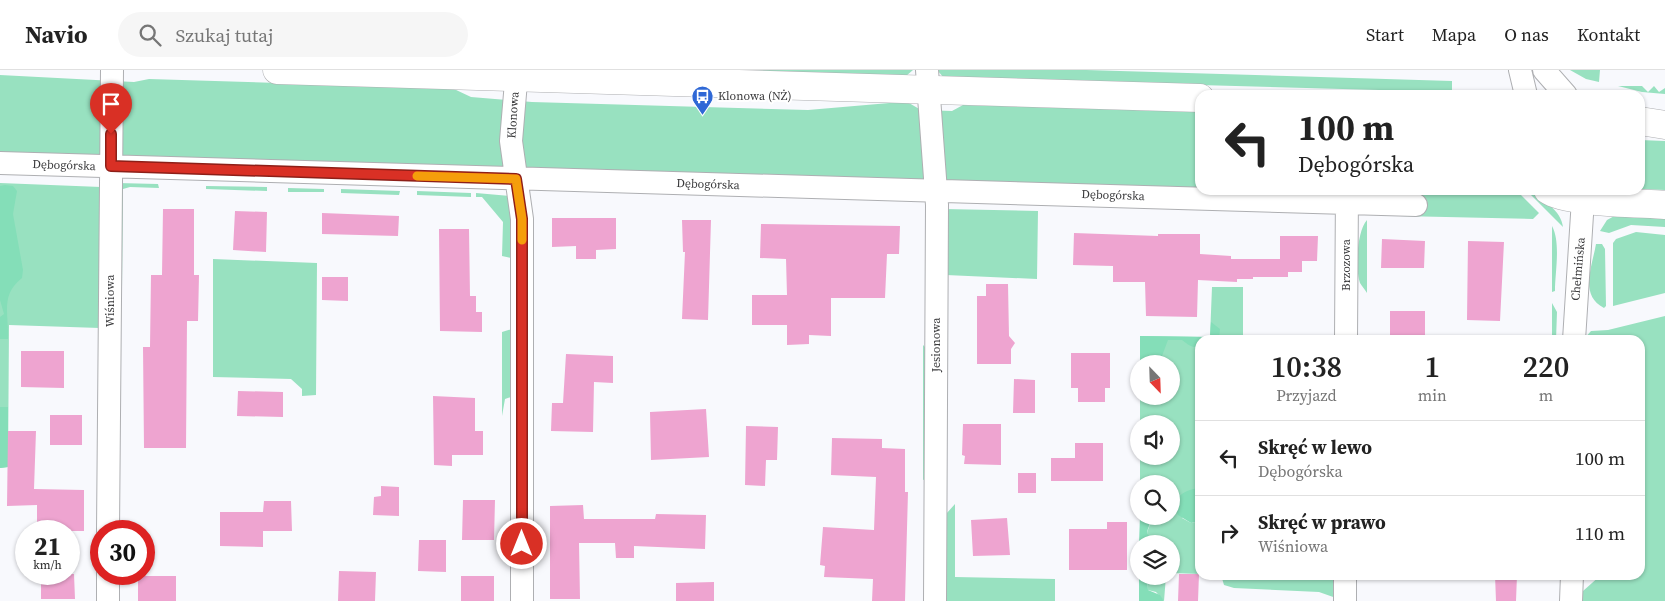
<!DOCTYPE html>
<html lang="pl">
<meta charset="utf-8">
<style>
:root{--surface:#fff;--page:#f6f6f6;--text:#222;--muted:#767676;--line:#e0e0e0}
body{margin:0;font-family:"Source Serif 4",serif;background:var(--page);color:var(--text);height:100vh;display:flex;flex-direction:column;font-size:19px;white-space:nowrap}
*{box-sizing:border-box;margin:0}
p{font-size:16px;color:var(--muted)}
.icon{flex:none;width:28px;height:28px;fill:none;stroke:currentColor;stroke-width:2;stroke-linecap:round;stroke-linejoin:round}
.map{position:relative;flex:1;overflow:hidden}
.panel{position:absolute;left:1195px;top:265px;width:450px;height:245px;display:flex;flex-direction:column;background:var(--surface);border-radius:15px;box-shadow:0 1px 4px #0004}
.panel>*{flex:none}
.hud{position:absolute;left:1195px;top:20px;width:450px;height:105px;border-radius:15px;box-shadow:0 1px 4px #0004;background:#fff;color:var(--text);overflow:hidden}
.needle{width:32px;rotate:157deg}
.buttons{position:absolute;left:1130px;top:285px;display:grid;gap:10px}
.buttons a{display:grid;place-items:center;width:50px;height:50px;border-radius:50%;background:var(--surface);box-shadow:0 1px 4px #0004;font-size:25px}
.speed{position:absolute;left:15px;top:450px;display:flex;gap:10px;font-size:25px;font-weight:700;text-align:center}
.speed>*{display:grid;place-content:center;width:65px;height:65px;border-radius:50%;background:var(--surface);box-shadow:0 1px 4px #0004;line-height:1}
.speed small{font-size:12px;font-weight:400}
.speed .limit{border:8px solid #d22;background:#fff;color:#111}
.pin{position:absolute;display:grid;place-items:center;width:42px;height:42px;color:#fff;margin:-51px -21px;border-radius:50% 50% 50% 0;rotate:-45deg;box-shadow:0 0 5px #0007}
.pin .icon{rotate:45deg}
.me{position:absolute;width:55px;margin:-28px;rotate:0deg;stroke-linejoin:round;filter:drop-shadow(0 0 4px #0008)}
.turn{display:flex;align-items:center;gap:18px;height:105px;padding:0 20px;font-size:22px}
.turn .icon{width:65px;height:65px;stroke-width:2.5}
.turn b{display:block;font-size:35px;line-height:42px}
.eta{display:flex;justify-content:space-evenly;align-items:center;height:85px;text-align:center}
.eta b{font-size:30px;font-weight:600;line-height:35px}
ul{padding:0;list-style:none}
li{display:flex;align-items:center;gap:15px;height:75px;padding:0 20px;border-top:1px solid var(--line)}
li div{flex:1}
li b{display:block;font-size:19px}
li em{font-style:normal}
header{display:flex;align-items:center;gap:30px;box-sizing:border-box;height:70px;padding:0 25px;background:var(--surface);border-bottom:1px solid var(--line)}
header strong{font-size:24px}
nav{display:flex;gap:28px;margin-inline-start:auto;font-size:18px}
.search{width:350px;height:45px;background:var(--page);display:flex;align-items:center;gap:12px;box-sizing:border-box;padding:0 18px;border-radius:28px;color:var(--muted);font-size:19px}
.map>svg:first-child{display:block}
.green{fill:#98e1c0}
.forest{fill:#84deb8}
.building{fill:#eea4d0}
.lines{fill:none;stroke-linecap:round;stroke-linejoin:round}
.minor-casing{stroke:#aeafb2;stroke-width:24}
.major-casing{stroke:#aeafb2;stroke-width:29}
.minor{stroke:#fff;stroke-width:22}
.major{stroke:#fff;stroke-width:28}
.route-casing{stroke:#8d1f18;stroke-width:12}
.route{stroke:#d93025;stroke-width:9}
.slow{stroke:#f59e0b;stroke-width:9}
.labels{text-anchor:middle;stroke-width:4;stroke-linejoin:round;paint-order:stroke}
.poi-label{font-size:12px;fill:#3a3a3c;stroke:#fff;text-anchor:start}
.street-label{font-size:12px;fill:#3a3a3c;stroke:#fff}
</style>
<header>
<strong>Navio</strong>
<div class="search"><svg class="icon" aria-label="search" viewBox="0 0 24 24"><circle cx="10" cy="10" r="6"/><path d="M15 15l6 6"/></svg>Szukaj tutaj</div>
<nav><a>Start</a><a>Mapa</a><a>O nas</a><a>Kontakt</a></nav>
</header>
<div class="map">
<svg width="1665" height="531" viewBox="0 0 1665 531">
<rect width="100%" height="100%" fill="#f8f9fd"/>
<path class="green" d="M 681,0 L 913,0 L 906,6 Z
M 937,0 L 1086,0 L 1452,11 L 1452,22 L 944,8 Z
M 1570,0 L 1600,0 L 1599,12 L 1586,9 Z
M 0,5 L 134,12 L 149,9 L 412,17 L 454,19 L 471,27 L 532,32 L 808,40 L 901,32 L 909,33 L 921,40 L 952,41 L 963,35 L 1200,42 L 1200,120 L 1333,120 L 1331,124 L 0,87 Z
M 1618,16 L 1642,16 L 1648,22 L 1654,16 L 1659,22 L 1665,18 L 1665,24 L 1642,22 Z
M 1640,70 L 1665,71 L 1665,120 L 1640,119 Z
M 0,113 L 101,117 L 100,258 L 9,255 L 8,397 L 0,398 Z
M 117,113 L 158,114 L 159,118 L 130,117 L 123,119 L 122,218 L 120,219 Z
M 206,116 L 267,117 L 267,121 L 206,119 Z
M 288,118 L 324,119 L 324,122 L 288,122 Z
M 341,119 L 400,121 L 399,125 L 341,123 Z
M 1407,120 L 1516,120 L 1539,143 L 1533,149 L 1400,146 L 1400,127 Z
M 1526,120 L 1532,120 C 1543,131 1561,140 1563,157 Z
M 417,121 L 471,123 L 471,127 L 417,125 Z
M 476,123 L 511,126 L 511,188 L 502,186 L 503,152 L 482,127 L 476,127 Z
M 944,139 L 1038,141 L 1037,209 L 946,205 C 949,181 948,162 944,139 Z
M 1618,144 L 1665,146 L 1665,157 L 1631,155 L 1609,163 L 1600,161 L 1607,150 Z
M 1367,150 L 1367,223 C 1365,220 1362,216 1360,213 C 1355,198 1357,161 1367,150 Z
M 1552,156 C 1561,173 1555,202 1555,221 L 1552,222 Z
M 1636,162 L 1665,165 L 1665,223 L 1613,236 L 1613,173 L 1616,169 Z
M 1596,174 L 1602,174 L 1605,179 L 1606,236 L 1604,238 C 1579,225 1592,197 1596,174 Z
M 213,189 L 317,193 L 316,325 L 302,326 L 302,319 L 291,309 L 213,307 Z
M 1212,217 L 1243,217 L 1243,270 L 1200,270 L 1200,430 L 1182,448 L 1191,453 L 1200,451 L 1200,504 L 1171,503 L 1171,474 L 1155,474 C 1143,462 1148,464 1151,450 L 1148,446 L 1171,446 L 1171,414 L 1140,414 L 1140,386 L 1171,386 L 1171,354 L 1140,354 L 1140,326 L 1171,326 L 1171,294 L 1140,294 L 1140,266 L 1210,267 Z
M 1552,233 L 1557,242 L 1556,270 L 1552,270 Z
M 1665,246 L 1665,531 L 1583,531 L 1583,521 L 1601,505 L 1640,505 L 1640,270 L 1584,269 L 1591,261 L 1608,260 Z
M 512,259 L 511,322 L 511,327 L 505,329 L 502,346 L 502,262 Z
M 923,275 L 925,277 L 926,409 L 923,410 Z
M 955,434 L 955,507 L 1055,509 L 1055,531 L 945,531 L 946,444 Z
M 1221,505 L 1327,505 L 1336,509 L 1336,528 L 1319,522 L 1234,518 L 1224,515 Z
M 1147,506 L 1166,506 L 1164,531 L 1156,522 L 1148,520 Z"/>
<path class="forest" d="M 5,115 L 13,116 L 17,121 L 13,144 L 23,200 L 22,208 C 0,225 9,244 8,269 L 0,269 L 0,247 L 4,244 L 0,230 L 0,116 Z
M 1211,252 L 1220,259 L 1219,270 L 1200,270 L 1200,276 C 1191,279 1188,274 1182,270 L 1168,270 L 1159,294 L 1140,294 L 1140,266 L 1210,267 Z
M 0,337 L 8,337 L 8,397 L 0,398 Z
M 1200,418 L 1200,451 L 1191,453 L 1178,445 C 1168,428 1186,419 1200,418 Z
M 1140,446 L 1148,446 L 1151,450 C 1147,464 1144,461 1155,474 L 1139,474 Z
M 1139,506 L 1147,506 L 1148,520 L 1160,525 L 1164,531 L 1139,531 Z"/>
<path class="building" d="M 163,139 L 194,139 L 194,205 L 199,205 L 198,251 L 187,251 L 186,378 L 144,378 L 143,277 L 150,277 L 151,205 L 162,205 Z
M 235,141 L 267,142 L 266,182 L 233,180 Z
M 322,143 L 399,146 L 398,166 L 322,164 Z
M 552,148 L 616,148 L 616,179 L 596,180 L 596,189 L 576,189 L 576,176 L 552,177 Z
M 682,150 L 711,150 L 708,250 L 682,249 L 685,182 L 683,182 Z
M 761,154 L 900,156 L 899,184 L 887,184 L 885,228 L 831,228 L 831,266 L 809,265 L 809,274 L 787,275 L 787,255 L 752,255 L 752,225 L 787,225 L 786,189 L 760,188 Z
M 439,159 L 469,159 L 470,226 L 476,226 L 476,242 L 482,242 L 482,262 L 440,261 Z
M 1074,163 L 1158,166 L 1158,164 L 1200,164 L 1200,184 L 1231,186 L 1231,189 L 1280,189 L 1280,166 L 1318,166 L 1317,191 L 1302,191 L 1302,202 L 1288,202 L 1288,207 L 1253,207 L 1253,209 L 1237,209 L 1237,212 L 1198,210 L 1197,247 L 1146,246 L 1145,212 L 1113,212 L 1113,196 L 1073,195 Z
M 1382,169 L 1425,171 L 1424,198 L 1381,198 Z
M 1468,171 L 1504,172 L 1500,251 L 1467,250 Z
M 322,207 L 348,207 L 348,231 L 322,230 Z
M 986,214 L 1008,214 L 1009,266 L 1015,273 L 1011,279 L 1011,294 L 977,294 L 977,226 L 986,226 Z
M 1390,241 L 1425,241 L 1425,270 L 1390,270 Z
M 21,281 L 64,281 L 64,318 L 21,317 Z
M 1071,283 L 1110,283 L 1110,318 L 1105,318 L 1105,332 L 1078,332 L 1078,318 L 1071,318 Z
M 566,284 L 613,286 L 613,313 L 594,312 L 593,362 L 551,361 L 552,333 L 563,333 Z
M 1014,309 L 1035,310 L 1035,343 L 1013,343 Z
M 238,321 L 283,322 L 283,347 L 237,346 Z
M 433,326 L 475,328 L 475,361 L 483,361 L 483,385 L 452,385 L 452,396 L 434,395 Z
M 706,339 L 709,387 L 651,390 L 650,342 Z
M 50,345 L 82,345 L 82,375 L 50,375 Z
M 963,354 L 1001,354 L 1001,395 L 964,394 L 965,386 L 962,385 Z
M 746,356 L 778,357 L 777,390 L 766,390 L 765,416 L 745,415 Z
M 8,361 L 36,361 L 34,419 L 84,420 L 84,461 L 37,461 L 37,435 L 7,436 Z
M 832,368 L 882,369 L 882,378 L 905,379 L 905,422 L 908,422 L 905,531 L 872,531 L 873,509 L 824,507 L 825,496 L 820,495 L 823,457 L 874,460 L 876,407 L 831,405 Z
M 1075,373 L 1103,373 L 1103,411 L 1051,411 L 1051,388 L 1075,388 Z
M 1018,403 L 1036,403 L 1036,423 L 1018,423 Z
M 381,416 L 399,417 L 399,446 L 373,445 L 374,427 L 381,426 Z
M 463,430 L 495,430 L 494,470 L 462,470 Z
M 264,431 L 291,431 L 292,461 L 263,461 L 263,477 L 220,476 L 220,442 L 263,442 Z
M 583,435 L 584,449 L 655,449 L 656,444 L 706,445 L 705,479 L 634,476 L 634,488 L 616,488 L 615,473 L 579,473 L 580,529 L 550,529 L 550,436 Z
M 1007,448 L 1010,485 L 973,486 L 971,450 Z
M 1107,452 L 1127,452 L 1127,500 L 1069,500 L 1069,459 L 1107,459 Z
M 419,470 L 446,470 L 446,502 L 418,501 Z
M 339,501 L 376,502 L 375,531 L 338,531 Z
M 41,504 L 74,504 L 75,529 L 41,529 Z
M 1179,504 L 1199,504 L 1198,531 L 1178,531 Z
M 1495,505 L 1517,505 L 1516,531 L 1496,531 Z
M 138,506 L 176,506 L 176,531 L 138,531 Z
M 461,506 L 494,506 L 494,531 L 461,531 Z
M 714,512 L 714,531 L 676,531 L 676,513 Z"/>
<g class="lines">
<defs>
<path id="minor" d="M 517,0 L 511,71 L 522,149 L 522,531
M 927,0 L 937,135 L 935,531
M 1520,0 L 1526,25
M 1544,0 L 1566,25
M 0,93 L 1416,135
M 1346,270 L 1347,120
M 1574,270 L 1583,129
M 108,461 L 112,0
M 108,531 L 108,504
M 1345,531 L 1345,505
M 1571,531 L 1572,505"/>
<path id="major" d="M 277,0 L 1200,28
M 1640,51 L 1665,55
M 1548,120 C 1566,133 1640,133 1665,135"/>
</defs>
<use href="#minor" class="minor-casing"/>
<use href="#major" class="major-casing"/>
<use href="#minor" class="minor"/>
<use href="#major" class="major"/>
</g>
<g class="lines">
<defs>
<path id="route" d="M 111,64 L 111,96 L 516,109 L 522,149 L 522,474"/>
</defs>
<use href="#route" class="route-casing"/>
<use href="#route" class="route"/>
<path class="slow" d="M 417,106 L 516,109 L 522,149 L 522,170"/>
</g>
<defs>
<symbol id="bus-pin" viewBox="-11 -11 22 30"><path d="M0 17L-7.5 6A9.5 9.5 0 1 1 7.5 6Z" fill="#2f68d6" stroke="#fff"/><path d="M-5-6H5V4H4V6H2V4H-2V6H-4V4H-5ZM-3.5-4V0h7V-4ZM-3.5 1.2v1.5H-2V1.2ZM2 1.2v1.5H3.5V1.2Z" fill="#fff"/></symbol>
</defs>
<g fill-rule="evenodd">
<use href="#bus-pin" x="690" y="14" width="25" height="34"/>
</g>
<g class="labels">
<g class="poi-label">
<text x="718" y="30">Klonowa (NŻ)</text>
</g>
<g class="street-label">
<text transform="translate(513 45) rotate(-86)" y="4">Klonowa</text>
<text transform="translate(64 95) rotate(2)" y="4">Dębogórska</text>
<text transform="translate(708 114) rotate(2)" y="4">Dębogórska</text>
<text transform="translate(1113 125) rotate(2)" y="4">Dębogórska</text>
<text transform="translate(1346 195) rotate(-90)" y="4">Brzozowa</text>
<text transform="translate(1578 199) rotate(-85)" y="4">Chełmińska</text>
<text transform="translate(110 231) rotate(-90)" y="4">Wiśniowa</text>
<text transform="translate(936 275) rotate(-90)" y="4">Jesionowa</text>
</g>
</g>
</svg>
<div class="buttons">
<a><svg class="needle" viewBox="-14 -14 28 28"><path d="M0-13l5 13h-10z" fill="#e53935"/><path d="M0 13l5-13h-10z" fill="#767676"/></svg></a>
<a><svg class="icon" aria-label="sound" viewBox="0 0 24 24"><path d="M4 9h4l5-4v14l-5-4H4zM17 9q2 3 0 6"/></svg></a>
<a><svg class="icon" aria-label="search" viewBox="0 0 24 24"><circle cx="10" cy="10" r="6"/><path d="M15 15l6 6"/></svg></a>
<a><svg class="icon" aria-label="layers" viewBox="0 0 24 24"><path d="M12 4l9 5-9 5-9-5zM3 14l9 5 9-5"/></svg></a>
</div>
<div class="speed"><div>21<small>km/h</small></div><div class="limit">30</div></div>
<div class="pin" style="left:111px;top:64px;background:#d93025"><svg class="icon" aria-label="arrive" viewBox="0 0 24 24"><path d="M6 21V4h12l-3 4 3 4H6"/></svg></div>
<svg class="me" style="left:522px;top:474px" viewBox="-20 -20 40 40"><circle r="17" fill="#d93025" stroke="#fff" stroke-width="3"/><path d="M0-11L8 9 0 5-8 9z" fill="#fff"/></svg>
<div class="hud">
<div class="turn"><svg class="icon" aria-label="left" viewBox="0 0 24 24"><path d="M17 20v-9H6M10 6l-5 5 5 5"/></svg><div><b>100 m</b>Dębogórska</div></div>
</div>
<section class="panel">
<div class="eta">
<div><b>10:38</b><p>Przyjazd</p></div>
<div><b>1</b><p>min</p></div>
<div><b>220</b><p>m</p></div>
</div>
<ul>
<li><svg class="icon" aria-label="left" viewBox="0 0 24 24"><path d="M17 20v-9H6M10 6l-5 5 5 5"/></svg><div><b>Skręć w lewo</b><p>Dębogórska</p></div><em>100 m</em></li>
<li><svg class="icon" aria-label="right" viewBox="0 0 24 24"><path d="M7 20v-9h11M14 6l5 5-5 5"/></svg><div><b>Skręć w prawo</b><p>Wiśniowa</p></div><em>110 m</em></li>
</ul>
</section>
</div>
